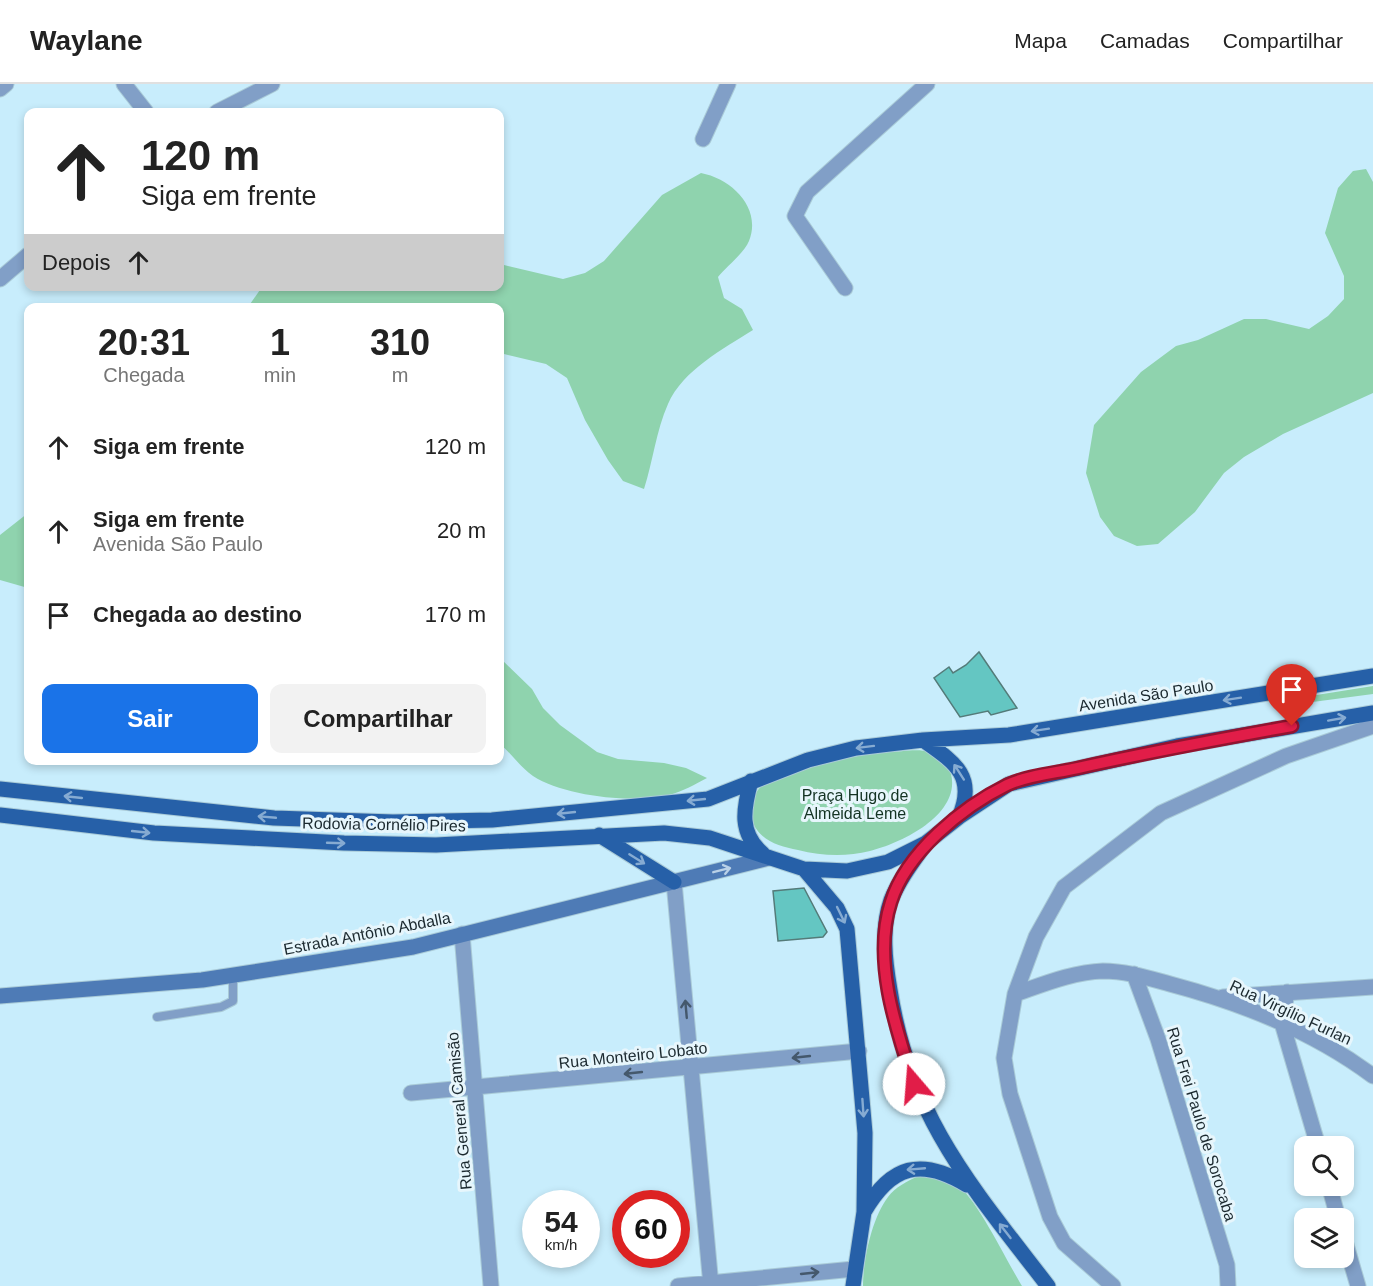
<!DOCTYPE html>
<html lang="pt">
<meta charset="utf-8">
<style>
:root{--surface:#fff;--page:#f2f2f2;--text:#222;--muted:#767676;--line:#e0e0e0;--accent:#1a73e8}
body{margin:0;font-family:Arial,sans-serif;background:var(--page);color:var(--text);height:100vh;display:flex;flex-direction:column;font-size:22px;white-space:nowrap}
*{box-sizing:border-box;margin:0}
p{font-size:20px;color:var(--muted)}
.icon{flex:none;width:33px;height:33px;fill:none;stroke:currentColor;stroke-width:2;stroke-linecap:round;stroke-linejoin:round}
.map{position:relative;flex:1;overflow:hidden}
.sheet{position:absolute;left:24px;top:219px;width:480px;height:462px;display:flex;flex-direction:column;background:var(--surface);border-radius:12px;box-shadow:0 3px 9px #0003}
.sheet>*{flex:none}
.banner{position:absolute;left:24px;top:24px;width:480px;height:183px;border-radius:12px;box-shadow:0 3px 9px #0003;background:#fff;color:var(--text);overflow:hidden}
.tools{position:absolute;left:1294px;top:1052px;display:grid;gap:12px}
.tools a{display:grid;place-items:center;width:60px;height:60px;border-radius:12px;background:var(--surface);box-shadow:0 3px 9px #0003;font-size:30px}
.speed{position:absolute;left:522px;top:1106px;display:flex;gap:12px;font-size:30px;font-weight:700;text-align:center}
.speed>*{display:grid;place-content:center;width:78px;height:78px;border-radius:50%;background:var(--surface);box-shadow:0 3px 9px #0003;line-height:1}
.speed small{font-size:15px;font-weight:400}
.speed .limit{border:9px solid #d22;background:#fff;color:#111}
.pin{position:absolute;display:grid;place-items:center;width:51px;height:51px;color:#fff;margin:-62px -26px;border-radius:50% 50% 50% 0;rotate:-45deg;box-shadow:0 0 6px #0007}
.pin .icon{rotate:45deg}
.me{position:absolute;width:66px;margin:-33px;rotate:342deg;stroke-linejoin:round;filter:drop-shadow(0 0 4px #0008)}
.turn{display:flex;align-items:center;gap:21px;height:126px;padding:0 18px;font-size:27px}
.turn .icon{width:78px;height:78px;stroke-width:2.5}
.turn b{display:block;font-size:42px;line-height:51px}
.then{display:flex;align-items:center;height:57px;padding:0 18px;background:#0003;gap:12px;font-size:22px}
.eta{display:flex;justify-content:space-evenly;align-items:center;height:102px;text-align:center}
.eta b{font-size:36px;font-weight:800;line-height:42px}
.cta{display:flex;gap:12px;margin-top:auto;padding:12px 18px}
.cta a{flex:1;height:69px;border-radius:12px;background:var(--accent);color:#fff;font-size:24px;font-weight:800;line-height:69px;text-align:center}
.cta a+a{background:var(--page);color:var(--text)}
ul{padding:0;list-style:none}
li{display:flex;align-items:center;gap:18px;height:84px;padding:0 18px}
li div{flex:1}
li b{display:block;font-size:22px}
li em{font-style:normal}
header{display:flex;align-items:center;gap:36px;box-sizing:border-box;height:84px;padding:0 30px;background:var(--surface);border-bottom:2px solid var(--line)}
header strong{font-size:28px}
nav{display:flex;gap:33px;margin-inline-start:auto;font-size:21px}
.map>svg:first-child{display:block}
.green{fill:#8fd3ae}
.building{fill:#64c6c2;stroke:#547b79;stroke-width:1.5}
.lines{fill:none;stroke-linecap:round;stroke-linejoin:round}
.lane-casing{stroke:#a9cad7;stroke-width:10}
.street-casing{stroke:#a9cad7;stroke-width:17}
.secondary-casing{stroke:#a9cad7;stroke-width:17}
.primary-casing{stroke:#a9cad7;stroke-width:17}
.lane{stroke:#819fc7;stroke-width:8}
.street{stroke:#819fc7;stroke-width:15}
.secondary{stroke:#4e7bb6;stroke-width:15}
.primary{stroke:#2660a8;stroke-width:15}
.oneway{stroke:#86abd2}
.oneway2{stroke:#b9d1e7}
.oneway3{stroke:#44586c}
.route-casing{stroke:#92132f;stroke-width:15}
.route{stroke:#e11d48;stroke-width:10}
.labels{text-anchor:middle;stroke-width:6;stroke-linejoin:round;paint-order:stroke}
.street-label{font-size:16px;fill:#1b292f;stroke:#e7f6fc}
.park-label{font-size:16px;fill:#133323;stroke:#e7f6fc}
</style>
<header>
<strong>Waylane</strong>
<nav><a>Mapa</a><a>Camadas</a><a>Compartilhar</a></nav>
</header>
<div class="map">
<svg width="1373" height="1202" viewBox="0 0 1373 1202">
<rect width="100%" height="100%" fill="#c8edfc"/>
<path class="green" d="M 1366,85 L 1373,98 L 1373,309 L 1283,350 L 1244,373 L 1224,389 L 1195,428 L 1158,460 L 1137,462 L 1114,452 L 1100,433 L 1086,389 L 1094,341 L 1141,288 L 1176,262 L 1198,256 L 1244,235 L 1266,235 L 1309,245 L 1328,232 L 1344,215 L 1344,192 L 1325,149 L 1338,104 L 1353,87 Z
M 701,89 C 732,95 762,124 749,157 C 744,169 727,182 718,193 L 724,214 L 742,225 L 753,246 C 723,265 683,286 668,320 C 656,347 653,377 644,405 L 623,397 L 608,376 L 585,336 L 567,294 L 546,280 L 500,269 L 500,224 L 248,223 L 262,203 L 500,202 L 500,180 L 563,195 L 585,189 L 604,177 L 662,111 Z
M 28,429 L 28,504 L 0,496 L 0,451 Z
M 500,574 L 532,605 L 543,624 L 560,641 L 597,668 L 618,675 L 664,679 L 686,684 L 707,694 C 694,701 683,707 669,711 C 633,720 564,712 533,692 C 520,683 512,670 500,660 Z
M 1373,602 L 1373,610 L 1305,619 L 1304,613 Z
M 888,668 C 900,668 918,664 929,668 C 937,671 949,682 951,690 C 961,730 903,759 870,767 C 846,773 822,772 798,766 C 781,762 765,759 755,743 C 746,727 753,705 769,696 C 776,692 787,690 795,688 C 827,678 854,671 888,668 Z
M 918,1092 C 931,1092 943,1092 955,1099 C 976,1112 1007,1178 1022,1202 L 863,1202 C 863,1176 872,1134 888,1113 C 895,1103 908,1097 918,1092 Z"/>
<path class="building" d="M 979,568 L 1017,624 L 991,631 L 988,627 L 960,633 L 934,594 L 949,583 L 953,589 L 966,581 Z
M 804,804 L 827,848 L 823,853 L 778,857 L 773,807 Z"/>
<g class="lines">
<defs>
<path id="lane" d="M 157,933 L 221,923 L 233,917 L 233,891"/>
<path id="street" d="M 124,0 L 146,28
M 0,5 L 6,0
M 217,28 L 272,0
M 703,55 L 728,0
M 0,195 L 28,171
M 845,204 L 795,132 L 807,108 L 927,0
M 674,798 L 711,1202
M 462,850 L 491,1202
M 1134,890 L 1158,955 L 1227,1181 L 1228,1202
M 1287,908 L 1282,939 L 1318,1062
M 1015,910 C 1044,900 1073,888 1103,887 C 1126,887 1148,894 1170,900 C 1242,919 1314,948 1373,992
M 1223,913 L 1373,903
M 411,1009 L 859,967
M 1329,1101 L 1338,1134
M 1344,1154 L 1358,1202
M 678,1202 L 854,1185
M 1113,1202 L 1064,1159 L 1050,1133 L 1010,1010 L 1004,974 L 1015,910 L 1036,853 L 1064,803 L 1161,729 L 1286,672 L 1373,642"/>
<path id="secondary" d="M 0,912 L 202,896 L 413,863 L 769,774"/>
<path id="primary" d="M 923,656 C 954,678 977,692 959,733
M 751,697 C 743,726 739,749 763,770
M 0,705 L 274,734 L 393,738 L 492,736 L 708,715 L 808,676 L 856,664 L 923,656 L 1009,651 L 1373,592
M 0,731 L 154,749 L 344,759 L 436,761 L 664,749 L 710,754 L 804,785 L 847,787 L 888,778 L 926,759 L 959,733 L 1009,700 L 1177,662 L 1373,629
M 599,751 L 674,798
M 924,762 C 912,779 899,796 891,816 C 881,844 885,877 890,906 C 910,1034 972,1103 1048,1202
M 804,785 L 837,824 L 847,845 L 865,1049 L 864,1128 L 853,1202
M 864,1128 C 891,1081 921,1073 967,1101"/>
</defs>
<use href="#lane" class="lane-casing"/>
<use href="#street" class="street-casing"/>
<use href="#secondary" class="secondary-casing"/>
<use href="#primary" class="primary-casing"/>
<use href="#lane" class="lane"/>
<use href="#street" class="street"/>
<use href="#secondary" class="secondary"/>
<use href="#primary" class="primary"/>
</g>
<defs><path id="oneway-shaft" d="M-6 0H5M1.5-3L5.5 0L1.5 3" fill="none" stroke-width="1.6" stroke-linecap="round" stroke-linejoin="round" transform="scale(1.5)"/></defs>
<g class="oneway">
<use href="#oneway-shaft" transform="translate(1232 615) rotate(171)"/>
<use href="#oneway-shaft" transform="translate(1337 635) rotate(-10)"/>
<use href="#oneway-shaft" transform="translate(1040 646) rotate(171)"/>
<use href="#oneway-shaft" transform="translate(865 663) rotate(173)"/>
<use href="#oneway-shaft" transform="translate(959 688) rotate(-123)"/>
<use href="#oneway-shaft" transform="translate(73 713) rotate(-174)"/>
<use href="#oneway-shaft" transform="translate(696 716) rotate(174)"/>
<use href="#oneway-shaft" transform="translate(566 729) rotate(174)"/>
<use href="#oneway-shaft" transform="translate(267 733) rotate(-175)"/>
<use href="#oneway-shaft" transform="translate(141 748) rotate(6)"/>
<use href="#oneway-shaft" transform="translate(336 759) rotate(2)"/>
<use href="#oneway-shaft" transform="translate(637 775) rotate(32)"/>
<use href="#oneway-shaft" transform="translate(841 831) rotate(64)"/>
<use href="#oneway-shaft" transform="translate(863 1024) rotate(86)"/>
<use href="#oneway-shaft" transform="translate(916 1085) rotate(175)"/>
<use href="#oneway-shaft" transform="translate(1005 1147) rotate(-128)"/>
</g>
<use class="oneway2" href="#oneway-shaft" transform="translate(722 786) rotate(-14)"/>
<g class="oneway3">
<use href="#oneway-shaft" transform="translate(686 925) rotate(-95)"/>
<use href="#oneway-shaft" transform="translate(801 973) rotate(174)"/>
<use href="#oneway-shaft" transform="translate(633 989) rotate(174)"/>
<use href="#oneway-shaft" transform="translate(810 1189) rotate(-6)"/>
</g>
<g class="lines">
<defs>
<path id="route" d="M 914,1000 C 896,945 872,876 891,818 C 906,769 962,723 1007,701 C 1028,691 1056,689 1078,684 C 1149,668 1220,655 1292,642"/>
</defs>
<use href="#route" class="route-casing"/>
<use href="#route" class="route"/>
</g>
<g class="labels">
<g class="street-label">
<text transform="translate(1146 611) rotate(-9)" y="6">Avenida São Paulo</text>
<text transform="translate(384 740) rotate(1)" y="6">Rodovia Cornélio Pires</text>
<text transform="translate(367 849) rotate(-11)" y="6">Estrada Antônio Abdalla</text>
<text transform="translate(1291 928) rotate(25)" y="6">Rua Virgílio Furlan</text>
<text transform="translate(633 971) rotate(-6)" y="6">Rua Monteiro Lobato</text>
<text transform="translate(459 1027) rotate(-95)" y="6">Rua General Camisão</text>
<text transform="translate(1202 1040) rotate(73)" y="6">Rua Frei Paulo de Sorocaba</text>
</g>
<g class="park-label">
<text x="855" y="717">Praça Hugo de<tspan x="855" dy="18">Almeida Leme</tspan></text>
</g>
</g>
</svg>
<div class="tools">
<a><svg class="icon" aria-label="search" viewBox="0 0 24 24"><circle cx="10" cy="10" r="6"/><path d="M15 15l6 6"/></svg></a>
<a><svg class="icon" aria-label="layers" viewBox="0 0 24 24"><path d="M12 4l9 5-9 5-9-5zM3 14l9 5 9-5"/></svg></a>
</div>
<div class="speed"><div>54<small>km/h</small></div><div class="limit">60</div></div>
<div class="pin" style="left:1292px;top:642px;background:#d93025"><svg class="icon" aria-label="arrive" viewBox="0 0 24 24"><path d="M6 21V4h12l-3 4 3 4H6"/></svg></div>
<svg class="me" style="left:914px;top:1000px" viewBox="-20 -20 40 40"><circle r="19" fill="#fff"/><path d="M0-13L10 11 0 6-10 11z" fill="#e11d48"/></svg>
<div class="banner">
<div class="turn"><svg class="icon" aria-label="ahead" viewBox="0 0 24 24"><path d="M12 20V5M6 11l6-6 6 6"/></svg><div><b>120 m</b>Siga em frente</div></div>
<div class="then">Depois<svg class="icon" aria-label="ahead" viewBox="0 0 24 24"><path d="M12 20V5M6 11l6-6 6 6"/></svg></div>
</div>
<section class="sheet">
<div class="eta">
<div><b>20:31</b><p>Chegada</p></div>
<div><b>1</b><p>min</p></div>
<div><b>310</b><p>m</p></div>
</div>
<ul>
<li><svg class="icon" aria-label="ahead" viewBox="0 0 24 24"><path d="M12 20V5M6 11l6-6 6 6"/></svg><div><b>Siga em frente</b></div><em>120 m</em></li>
<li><svg class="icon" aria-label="ahead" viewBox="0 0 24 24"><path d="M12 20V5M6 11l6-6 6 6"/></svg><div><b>Siga em frente</b><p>Avenida São Paulo</p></div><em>20 m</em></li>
<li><svg class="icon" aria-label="arrive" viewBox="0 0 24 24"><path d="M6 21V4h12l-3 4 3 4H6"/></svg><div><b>Chegada ao destino</b></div><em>170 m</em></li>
</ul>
<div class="cta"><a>Sair</a><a>Compartilhar</a></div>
</section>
</div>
